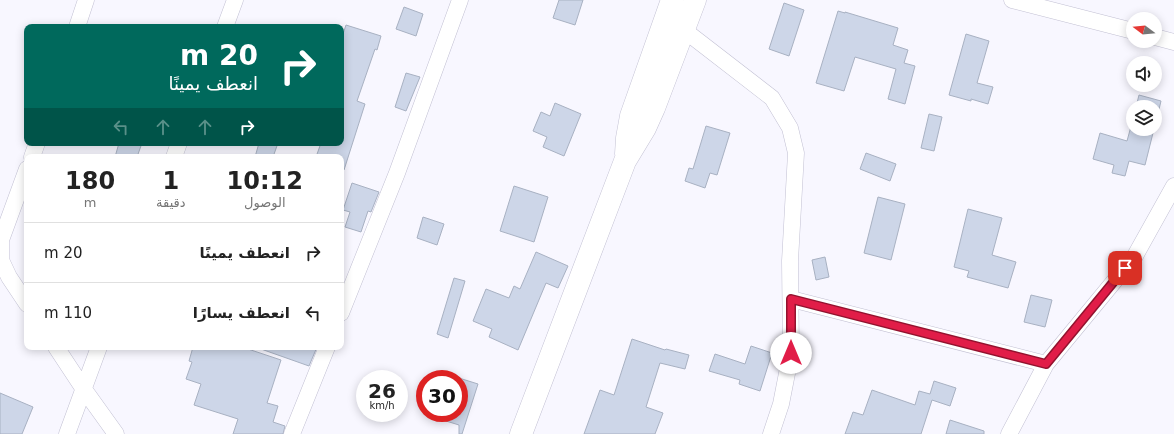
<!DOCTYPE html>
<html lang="ar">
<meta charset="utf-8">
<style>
:root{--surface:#fff;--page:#f2f2f2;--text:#222;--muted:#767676;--line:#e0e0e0}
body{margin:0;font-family:"DejaVu Sans",Vazirmatn,sans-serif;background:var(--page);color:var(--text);direction:rtl;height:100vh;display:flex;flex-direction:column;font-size:15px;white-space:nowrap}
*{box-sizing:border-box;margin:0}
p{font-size:13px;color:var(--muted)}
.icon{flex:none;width:22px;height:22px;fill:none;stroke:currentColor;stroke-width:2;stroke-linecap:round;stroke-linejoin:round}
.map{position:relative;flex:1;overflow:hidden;direction:ltr}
.panel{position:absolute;left:24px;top:154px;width:320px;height:196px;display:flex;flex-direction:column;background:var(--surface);border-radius:8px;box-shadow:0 2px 10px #0003;direction:rtl}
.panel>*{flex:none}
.hud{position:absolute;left:24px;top:24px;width:320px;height:122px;border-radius:8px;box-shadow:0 2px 10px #0003;direction:rtl;background:#00695c;color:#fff;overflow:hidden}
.needle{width:26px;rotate:286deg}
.buttons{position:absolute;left:1126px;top:12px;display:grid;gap:8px}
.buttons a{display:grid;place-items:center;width:36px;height:36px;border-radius:50%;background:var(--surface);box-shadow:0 2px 10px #0003;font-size:20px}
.speed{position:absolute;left:356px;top:370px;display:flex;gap:8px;font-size:20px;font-weight:700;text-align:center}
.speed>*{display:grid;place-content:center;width:52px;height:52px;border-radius:50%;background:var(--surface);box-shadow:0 2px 10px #0003;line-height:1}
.speed small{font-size:10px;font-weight:400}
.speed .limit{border:6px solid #d22;background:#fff;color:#111}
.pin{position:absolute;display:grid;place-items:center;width:34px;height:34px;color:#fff;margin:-17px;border-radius:8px;box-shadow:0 2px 6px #0006}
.me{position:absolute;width:44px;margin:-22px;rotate:0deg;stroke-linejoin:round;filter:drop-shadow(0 0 3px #0008)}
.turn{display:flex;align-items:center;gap:14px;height:84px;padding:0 20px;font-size:18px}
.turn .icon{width:52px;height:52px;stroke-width:2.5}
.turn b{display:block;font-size:28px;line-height:34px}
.lanes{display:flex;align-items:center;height:38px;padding:0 20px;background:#0003;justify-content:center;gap:20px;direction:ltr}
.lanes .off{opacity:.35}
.eta{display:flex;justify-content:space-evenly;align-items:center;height:68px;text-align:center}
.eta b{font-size:24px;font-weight:700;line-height:28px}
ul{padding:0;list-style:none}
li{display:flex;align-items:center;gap:12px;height:60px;padding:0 20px;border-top:1px solid var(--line)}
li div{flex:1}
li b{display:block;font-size:15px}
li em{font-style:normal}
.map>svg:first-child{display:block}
.building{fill:#cdd6e8;stroke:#a8b1c2}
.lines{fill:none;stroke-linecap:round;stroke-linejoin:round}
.street-casing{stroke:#c2c0d3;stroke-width:17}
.secondary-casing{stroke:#c2c0d3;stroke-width:23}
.street{stroke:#fff;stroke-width:16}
.secondary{stroke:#fff;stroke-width:22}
.route-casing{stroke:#92132f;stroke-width:10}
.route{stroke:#e11d48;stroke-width:7}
</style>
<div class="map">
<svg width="1174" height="434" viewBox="0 0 1174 434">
<rect width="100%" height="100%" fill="#f8f7ff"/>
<path class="building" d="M 559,0 L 583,0 L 575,25 L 553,18 Z
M 784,3 L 804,10 L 789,56 L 769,49 Z
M 404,7 L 423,14 L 416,36 L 396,29 Z
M 838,11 L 845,13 L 845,12 L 898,28 L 893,45 L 908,50 L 904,63 L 915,66 L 905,104 L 888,99 L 896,69 L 855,57 L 844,91 L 816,83 Z
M 346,25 L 381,36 L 377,50 L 375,49 L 357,101 L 365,104 L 344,170 L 341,169 L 341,157 L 316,157 L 321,143 L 341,143 L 341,40 Z
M 966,34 L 989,41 L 977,83 L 993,87 L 988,104 L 971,99 L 971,101 L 949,95 Z
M 406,73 L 420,77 L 406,111 L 395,107 Z
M 1139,95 L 1161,101 L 1155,126 L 1155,107 L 1136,107 Z
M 555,103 L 581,114 L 564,156 L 543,147 L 547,137 L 533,131 L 541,112 L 550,116 Z
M 929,114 L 942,117 L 934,151 L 921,148 Z
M 1133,119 L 1133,129 L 1154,129 L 1145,165 L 1129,161 L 1125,176 L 1112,173 L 1114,165 L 1093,159 L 1100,133 L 1127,141 Z
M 706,126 L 730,133 L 717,175 L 710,173 L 705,188 L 685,181 L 689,168 L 693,169 Z
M 119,143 L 142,143 L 137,157 L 115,157 Z
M 259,143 L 278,143 L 273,157 L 255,157 Z
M 866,153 L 896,164 L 890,181 L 860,169 Z
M 352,183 L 379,192 L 371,212 L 368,211 L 361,232 L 345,227 L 350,212 L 343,210 Z
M 514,186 L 548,197 L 534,242 L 500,231 Z
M 878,197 L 905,204 L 891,260 L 864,253 Z
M 968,209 L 1002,218 L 992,255 L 1016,262 L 1008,288 L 967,277 L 969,271 L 954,267 Z
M 423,217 L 444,224 L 437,245 L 417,238 Z
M 536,252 L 568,266 L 558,288 L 546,283 L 518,350 L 489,337 L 492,329 L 473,321 L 486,289 L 509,298 L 514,286 L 520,289 Z
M 825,257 L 829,277 L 816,280 L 812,260 Z
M 454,278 L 465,281 L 448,338 L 437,334 Z
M 1031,295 L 1052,300 L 1045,327 L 1024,322 Z
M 632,339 L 665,350 L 666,349 L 689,355 L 685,369 L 660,363 L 646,407 L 663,413 L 655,434 L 584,434 L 600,390 L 614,395 Z
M 751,346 L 772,353 L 760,391 L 739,384 L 740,380 L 709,371 L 715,354 L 745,364 Z
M 193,347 L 242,347 L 281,360 L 267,403 L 278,406 L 273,422 L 285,426 L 283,434 L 233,434 L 238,419 L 194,405 L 201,384 L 186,379 L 192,362 L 189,361 Z
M 261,347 L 317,347 L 309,366 L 261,349 Z
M 459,378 L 478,384 L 462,434 L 459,434 L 459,425 L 430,416 L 430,413 L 459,413 Z
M 934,381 L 956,388 L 950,406 L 932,400 L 921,434 L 845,434 L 853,412 L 863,415 L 872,390 L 915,405 L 919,391 L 930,394 Z
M 0,393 L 33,407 L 22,434 L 0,434 Z
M 950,420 L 984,431 L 984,434 L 946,434 Z"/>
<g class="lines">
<defs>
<path id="street" d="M 1012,0 L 1133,31
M 77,27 L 86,0
M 225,27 L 235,0
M 684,30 L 772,98 L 790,128 L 796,153 L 790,261 L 791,353 L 781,404 L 771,434
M 1155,37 L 1174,42
M 32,157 L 37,143
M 174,157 L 179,143
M 27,169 L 1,240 L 1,260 L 9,277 L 27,304
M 791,299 L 1046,364
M 341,313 L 397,173 L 460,0
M 56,347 L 83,388 L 116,434
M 67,434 L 99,347
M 292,434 L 327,347
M 1009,434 L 1046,364 L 1135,256 L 1174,186"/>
<path id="secondary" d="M 626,154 L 627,138 L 631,116 L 672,0
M 521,434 L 625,161 L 645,128 L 654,108 L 695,0"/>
</defs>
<use href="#street" class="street-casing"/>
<use href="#secondary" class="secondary-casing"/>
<use href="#street" class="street"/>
<use href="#secondary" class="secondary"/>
</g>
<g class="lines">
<defs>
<path id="route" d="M 791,353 L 791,299 L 1046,364 L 1125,268"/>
</defs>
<use href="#route" class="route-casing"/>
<use href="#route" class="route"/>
</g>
</svg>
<div class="buttons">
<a><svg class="needle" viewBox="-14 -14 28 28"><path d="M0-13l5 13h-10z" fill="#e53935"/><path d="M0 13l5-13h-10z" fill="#767676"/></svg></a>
<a><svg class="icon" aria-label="sound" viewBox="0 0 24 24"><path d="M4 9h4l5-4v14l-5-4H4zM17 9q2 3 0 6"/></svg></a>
<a><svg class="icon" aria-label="layers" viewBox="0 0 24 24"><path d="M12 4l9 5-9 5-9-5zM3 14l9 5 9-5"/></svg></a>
</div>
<div class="speed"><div>26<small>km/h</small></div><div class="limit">30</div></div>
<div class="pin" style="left:1125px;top:268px;background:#d93025"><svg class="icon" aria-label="arrive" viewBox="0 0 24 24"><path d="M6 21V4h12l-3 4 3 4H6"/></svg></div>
<svg class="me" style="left:791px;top:353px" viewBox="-20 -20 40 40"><circle r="19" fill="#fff"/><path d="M0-13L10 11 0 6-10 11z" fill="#e11d48"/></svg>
<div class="hud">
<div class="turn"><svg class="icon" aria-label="right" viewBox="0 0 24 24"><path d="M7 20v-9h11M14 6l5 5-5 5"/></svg><div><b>20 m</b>انعطف يمينًا</div></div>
<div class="lanes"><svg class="icon off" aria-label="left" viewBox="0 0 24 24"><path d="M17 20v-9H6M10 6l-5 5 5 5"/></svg><svg class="icon off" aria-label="ahead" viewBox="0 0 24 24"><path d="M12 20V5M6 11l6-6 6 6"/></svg><svg class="icon off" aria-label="ahead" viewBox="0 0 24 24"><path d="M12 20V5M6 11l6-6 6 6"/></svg><svg class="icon" aria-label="right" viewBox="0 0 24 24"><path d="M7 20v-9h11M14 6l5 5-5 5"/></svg></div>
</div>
<section class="panel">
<div class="eta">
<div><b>10:12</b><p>الوصول</p></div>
<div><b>1</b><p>دقيقة</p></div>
<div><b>180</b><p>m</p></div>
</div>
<ul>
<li><svg class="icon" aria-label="right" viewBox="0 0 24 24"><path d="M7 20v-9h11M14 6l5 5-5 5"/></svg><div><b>انعطف يمينًا</b></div><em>20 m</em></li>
<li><svg class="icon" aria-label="left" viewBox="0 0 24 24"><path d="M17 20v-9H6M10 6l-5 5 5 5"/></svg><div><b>انعطف يسارًا</b></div><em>110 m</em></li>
</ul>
</section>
</div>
